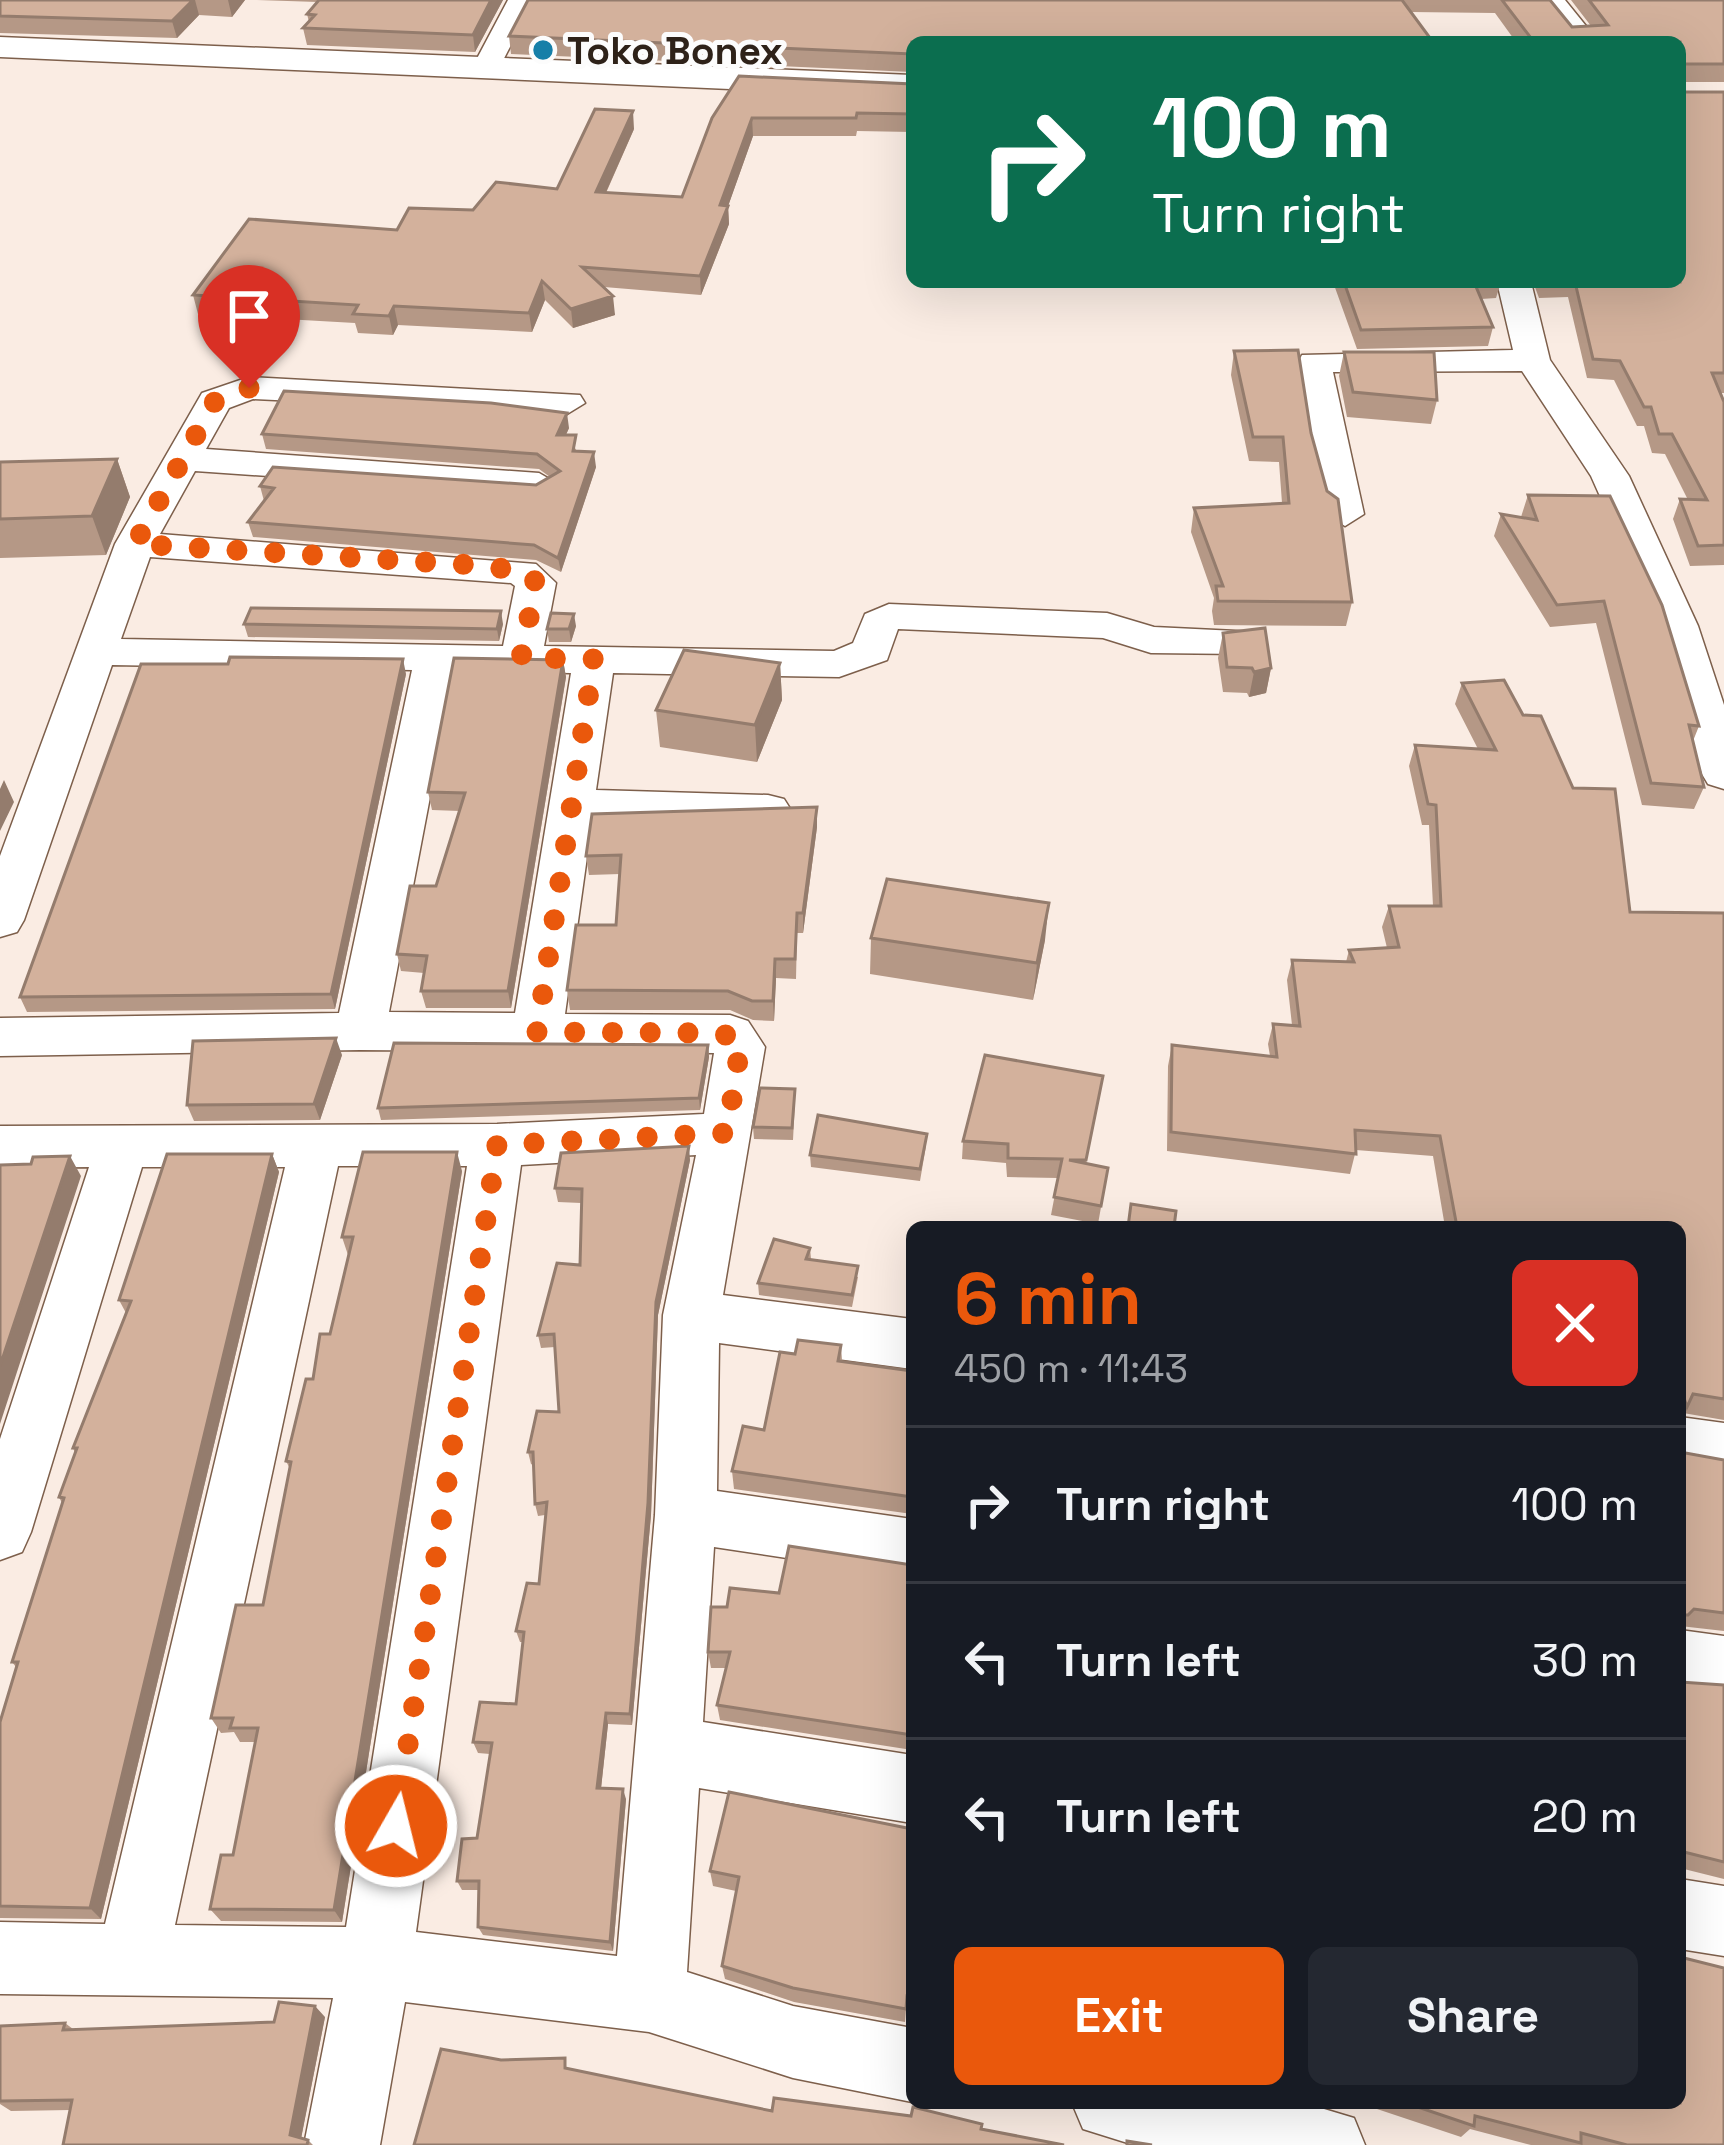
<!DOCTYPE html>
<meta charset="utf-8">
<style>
:root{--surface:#171b24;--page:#242831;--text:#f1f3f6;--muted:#9ea1a6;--line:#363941;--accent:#ea580c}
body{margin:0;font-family:"Space Grotesk",sans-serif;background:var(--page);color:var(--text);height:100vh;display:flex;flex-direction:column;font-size:45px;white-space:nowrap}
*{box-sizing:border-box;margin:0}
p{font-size:39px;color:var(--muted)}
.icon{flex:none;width:66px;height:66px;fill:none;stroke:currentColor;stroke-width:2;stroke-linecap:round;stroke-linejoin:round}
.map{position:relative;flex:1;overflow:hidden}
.details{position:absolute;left:906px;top:1221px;width:780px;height:888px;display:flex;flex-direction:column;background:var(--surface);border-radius:18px;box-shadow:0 12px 48px #0002}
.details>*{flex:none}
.hud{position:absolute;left:906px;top:36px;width:780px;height:252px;border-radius:18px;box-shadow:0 12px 48px #0002;background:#0b6e4f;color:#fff;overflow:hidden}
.pin{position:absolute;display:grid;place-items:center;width:102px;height:102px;color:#fff;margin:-123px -51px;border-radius:50% 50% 50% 0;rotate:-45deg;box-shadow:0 0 12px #0007}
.pin .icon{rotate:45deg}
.me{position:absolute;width:132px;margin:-66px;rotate:8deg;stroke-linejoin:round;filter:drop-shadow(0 0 9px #0008)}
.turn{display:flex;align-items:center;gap:42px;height:252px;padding:0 48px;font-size:54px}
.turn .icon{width:156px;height:156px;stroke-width:2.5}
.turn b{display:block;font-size:84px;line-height:102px}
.round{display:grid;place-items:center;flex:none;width:126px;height:126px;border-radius:18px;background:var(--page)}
.head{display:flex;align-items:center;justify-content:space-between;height:204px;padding:0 48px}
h1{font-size:72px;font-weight:600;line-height:90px;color:var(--accent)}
.action{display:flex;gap:24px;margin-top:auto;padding:24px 48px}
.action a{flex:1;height:138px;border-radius:18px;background:var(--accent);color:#fff;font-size:48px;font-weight:600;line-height:138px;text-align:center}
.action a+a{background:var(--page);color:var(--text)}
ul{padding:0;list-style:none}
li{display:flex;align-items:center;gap:36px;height:156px;padding:0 48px;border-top:3px solid var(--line)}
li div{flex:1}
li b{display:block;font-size:45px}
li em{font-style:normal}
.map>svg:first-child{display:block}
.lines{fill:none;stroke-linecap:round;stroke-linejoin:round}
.minor-casing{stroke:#7d5f4b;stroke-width:3}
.major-casing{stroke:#7d5f4b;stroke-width:3}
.minor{fill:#fff;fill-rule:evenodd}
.major{fill:#fff;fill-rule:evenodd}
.wall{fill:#b59886}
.shaded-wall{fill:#947c6d}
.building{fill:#d3b19c;stroke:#947c6d;stroke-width:3}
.route{stroke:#ea580c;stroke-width:21;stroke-dasharray:0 37.8}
.poi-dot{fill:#167fa8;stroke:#fcfcfc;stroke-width:4.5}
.labels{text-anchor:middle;stroke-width:10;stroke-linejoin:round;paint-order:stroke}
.far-poi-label{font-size:39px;font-weight:bold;fill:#2e2219;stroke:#fcfcfc;text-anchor:start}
</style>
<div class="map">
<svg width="1724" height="2145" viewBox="0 0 1724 2145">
<rect width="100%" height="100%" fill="#faece3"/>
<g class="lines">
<defs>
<path id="minor" d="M 508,0 L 534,0 L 496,74 L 476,74 L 472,68 Z
M 1538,0 L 1565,0 L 1599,42 L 1571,42 Z
M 1497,282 L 1531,282 L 1550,360 L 1629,476 L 1698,626 L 1724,705 L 1724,789 L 1708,784 L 1702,774 L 1658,626 L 1591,476 L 1522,371 L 1333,372 L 1364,514 L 1345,526 L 1326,514 C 1318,481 1285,382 1302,355 L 1513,350 Z
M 249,377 L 580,395 L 585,403 L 567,414 L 253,399 L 229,408 L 206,449 L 539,473 L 558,484 L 539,495 L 195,471 L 160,534 L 536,564 L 556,583 L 544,646 L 834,651 L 853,643 L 865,614 L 889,604 L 1107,613 L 1154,627 L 1257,632 L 1263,641 L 1257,650 L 1242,654 L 1151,653 L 1103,638 L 898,629 L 887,660 L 839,677 L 613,673 L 596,790 L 768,795 L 784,799 L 791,810 L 784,821 L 768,825 L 592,821 L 565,1014 L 730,1015 L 748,1021 L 765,1047 L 723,1295 L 912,1319 L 912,1369 L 719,1343 L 717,1491 L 912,1519 L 912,1577 L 714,1547 L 703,1722 L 912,1755 L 912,1823 L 699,1788 L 687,1972 L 793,2006 L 912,2028 L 912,2102 L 793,2078 L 649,2032 L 405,2002 L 380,2145 L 304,2145 L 333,1998 L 0,1994 L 0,1922 L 105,1924 L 285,1167 L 142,1167 L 31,1532 L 22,1552 L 0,1560 L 0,1439 L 89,1167 L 0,1168 L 0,1126 L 497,1124 L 704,1114 L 714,1053 L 360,1050 L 0,1056 L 0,1018 L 339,1013 L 412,670 L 112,665 L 24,920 L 17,932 L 0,937 L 0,856 L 115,544 L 202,393 ZM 150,557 L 511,583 L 515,586 L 503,646 L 121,639 ZM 454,671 L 571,673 L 515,1013 L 389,1012 ZM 696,1155 L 663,1315 L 655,1515 L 617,1956 L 416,1932 L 521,1165 ZM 338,1166 L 467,1166 L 346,1927 L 175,1925 Z
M 1680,1417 L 1724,1423 L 1724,1477 L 1680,1471 Z
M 1680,1630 L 1724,1636 L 1724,1698 L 1680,1692 Z
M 1680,1879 L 1724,1886 L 1724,1956 L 1680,1949 Z
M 1072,2103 L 1304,2103 L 1354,2118 L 1365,2145 L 1134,2145 L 1083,2129 Z"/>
<path id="major" d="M 0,37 L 912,75 L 912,97 L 0,57 Z"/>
</defs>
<use href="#minor" class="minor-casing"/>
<use href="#major" class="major-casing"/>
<use href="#minor" class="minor"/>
<use href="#major" class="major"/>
</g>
<path class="wall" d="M 0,0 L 245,0 L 232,17 L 199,15 L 177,38 L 0,33 Z
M 257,0 L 503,0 L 475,52 L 307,45 L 303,28 L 309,22 L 307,14 L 318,2 Z
M 528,0 L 1550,0 L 1572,27 L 1591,26 L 1571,0 L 1724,0 L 1724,82 L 1682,82 L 1682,92 L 1724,92 L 1724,393 L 1720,393 L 1724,402 L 1724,565 L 1690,566 L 1673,519 L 1680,499 L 1688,500 L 1665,454 L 1652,453 L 1644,426 L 1637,426 L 1614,380 L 1587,378 L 1568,297 L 1539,298 L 1533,282 L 1680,282 L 1680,42 L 1516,42 L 1495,13 L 1411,12 L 912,42 L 912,72 L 511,54 L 509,36 Z
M 912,84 L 912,132 L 857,131 L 856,136 L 753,136 L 728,206 L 729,224 L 701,295 L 604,287 L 615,315 L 573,328 L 545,300 L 532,332 L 398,325 L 393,335 L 358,333 L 355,323 L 198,314 L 193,295 L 397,230 L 557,189 L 634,129 L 606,193 L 682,197 L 712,118 Z
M 1333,282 L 1501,282 L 1496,298 L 1481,299 L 1493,327 L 1488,346 L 1357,349 Z
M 1234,351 L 1311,433 L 1352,602 L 1346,626 L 1214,625 L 1212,611 L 1214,598 L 1191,532 L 1194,508 L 1282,503 L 1279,462 L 1249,461 L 1231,375 Z
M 1344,352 L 1437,400 L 1431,424 L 1347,417 L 1339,376 Z
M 569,428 L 566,435 L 577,451 L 596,467 L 561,572 L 536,560 L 253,537 L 248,522 L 264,501 L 260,486 L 536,485 L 550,477 L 539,469 L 266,449 L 262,434 Z
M 117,459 L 130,497 L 106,555 L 0,558 L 0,462 Z
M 1528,495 L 1699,726 L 1693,741 L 1704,787 L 1694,809 L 1642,805 L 1596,623 L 1550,627 L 1494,536 L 1501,514 L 1521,517 Z
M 244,624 L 503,624 L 499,641 L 248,637 Z
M 576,626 L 571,642 L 549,642 L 547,629 Z
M 1223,633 L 1271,668 L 1266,693 L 1249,697 L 1247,693 L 1223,692 L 1218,658 Z
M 563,660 L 566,677 L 511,1008 L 426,1008 L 421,991 L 424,973 L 401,971 L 397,954 L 436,886 L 460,811 L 432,810 L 428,792 Z
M 780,663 L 782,700 L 757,762 L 660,747 L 656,710 Z
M 406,674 L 335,1009 L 27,1012 L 20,997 Z
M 1462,683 L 1630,912 L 1724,913 L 1724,1420 L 1683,1413 L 1680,1418 L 1680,1227 L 1445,1227 L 1433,1156 L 1356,1150 L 1350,1174 L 1167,1151 L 1168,1066 L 1172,1045 L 1270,1056 L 1268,1044 L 1273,1024 L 1292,1025 L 1287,980 L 1292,960 L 1346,962 L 1349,950 L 1387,948 L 1382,927 L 1389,906 L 1433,906 L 1429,825 L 1422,825 L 1409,766 L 1415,745 L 1478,749 L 1455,704 Z
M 817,827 L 803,933 L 797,933 L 796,979 L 776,978 L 774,1021 L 753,1020 L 730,1010 L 570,1010 L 567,990 L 616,925 L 620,874 L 589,875 L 586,856 Z
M 871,938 L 1045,940 L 1033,1000 L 870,974 Z
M 708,1045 L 709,1057 L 700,1110 L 381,1120 L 378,1108 Z
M 342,1055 L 320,1120 L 194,1121 L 187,1105 Z
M 1100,1095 L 1086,1163 L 1108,1168 L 1098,1224 L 1051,1215 L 1058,1178 L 1007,1177 L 1006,1163 L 962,1159 L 963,1141 Z
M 795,1101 L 793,1140 L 754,1139 L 753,1127 Z
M 926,1146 L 920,1181 L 811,1167 L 810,1155 Z
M 272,1154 L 279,1172 L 101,1919 L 0,1918 L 0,1722 L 16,1667 L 12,1662 L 62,1503 L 59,1497 L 75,1453 L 73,1448 L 126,1313 L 119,1300 Z
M 690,1160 L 658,1315 L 651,1515 L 632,1725 L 608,1724 L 601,1788 L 626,1799 L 613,1951 L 483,1935 L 478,1927 L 479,1890 L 462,1890 L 457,1881 L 477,1838 L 490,1754 L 478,1753 L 473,1742 L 516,1704 L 523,1642 L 520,1642 L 516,1631 L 539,1584 L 545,1515 L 538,1516 L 535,1504 L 533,1465 L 531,1464 L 528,1452 L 559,1412 L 555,1347 L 541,1348 L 538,1335 L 580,1265 L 581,1203 L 558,1202 L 555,1188 Z
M 462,1171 L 342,1922 L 221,1921 L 210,1909 L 233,1855 L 255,1742 L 240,1742 L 234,1732 L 221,1733 L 211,1718 L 263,1605 L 290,1469 L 286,1461 L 330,1334 L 348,1255 L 342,1237 Z
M 810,1248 L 811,1259 L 858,1277 L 852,1307 L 759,1295 L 758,1283 Z
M 841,1345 L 842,1361 L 912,1371 L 912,1514 L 734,1489 L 732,1471 L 764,1430 L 795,1354 Z
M 1680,1452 L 1724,1460 L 1724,1631 L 1680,1626 Z
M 912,1565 L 912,1750 L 720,1720 L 717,1705 L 726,1668 L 711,1668 L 708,1652 L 727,1607 L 779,1593 Z
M 1680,1682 L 1724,1685 L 1724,1879 L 1680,1868 Z
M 912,1829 L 912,2010 L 906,2009 L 905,2022 L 794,2002 L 725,1979 L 722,1966 L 736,1891 L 713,1886 L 710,1871 Z
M 325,2017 L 301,2138 L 308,2140 L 313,2145 L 63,2145 L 70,2110 L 11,2111 L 0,2104 L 0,2026 L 65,2023 L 73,2029 L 274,2022 Z
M 1359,2103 L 1680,2103 L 1724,2145 L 1531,2145 L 1470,2129 L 1461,2137 Z"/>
<path class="shaded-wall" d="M 193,0 L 195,0 L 199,15 L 177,38 L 172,21 Z
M 228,0 L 245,0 L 232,17 Z
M 491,0 L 503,0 L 475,52 L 473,35 Z
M 633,111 L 634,129 L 598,210 L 596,192 Z
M 752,118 L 753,136 L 726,212 L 728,206 L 729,224 L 701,295 L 700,276 L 720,205 Z
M 542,281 L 545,300 L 532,332 L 529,313 Z
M 613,296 L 615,315 L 573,328 L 571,309 Z
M 394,306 L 398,325 L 393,335 L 389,316 Z
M 567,413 L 569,428 L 559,449 L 557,435 Z
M 594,452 L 596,467 L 561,572 L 558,558 Z
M 117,459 L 130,497 L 106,555 L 92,516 Z
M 501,611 L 503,624 L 499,641 L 497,629 Z
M 574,614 L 576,626 L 571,642 L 569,629 Z
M 403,659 L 406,674 L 335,1009 L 331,994 Z
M 563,660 L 566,677 L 511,1008 L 508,991 Z
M 780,663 L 782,700 L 757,762 L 755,725 Z
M 1271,668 L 1266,693 L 1249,697 L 1254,672 Z
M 4,780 L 14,802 L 0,831 L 0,789 Z
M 817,807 L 817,827 L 803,933 L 803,913 Z
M 1049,903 L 1045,940 L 1033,1000 L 1037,963 Z
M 775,959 L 776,978 L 774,1021 L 773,1001 Z
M 336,1038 L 342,1055 L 320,1120 L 314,1104 Z
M 708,1045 L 709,1057 L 700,1110 L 699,1098 Z
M 689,1146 L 690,1160 L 658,1315 L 651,1515 L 632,1725 L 630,1714 L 656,1302 Z
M 457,1152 L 462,1171 L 342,1922 L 334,1910 Z
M 272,1154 L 279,1172 L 101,1919 L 90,1908 Z
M 70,1156 L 81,1176 L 0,1424 L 0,1366 Z
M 606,1713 L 608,1724 L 600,1798 L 597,1788 Z
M 623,1789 L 626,1799 L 613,1951 L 610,1942 Z
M 315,2006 L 325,2017 L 300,2144 L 290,2135 Z"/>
<path class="building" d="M 0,0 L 193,0 L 172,21 L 0,16 Z
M 319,0 L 491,0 L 473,35 L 303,28 L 315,15 L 307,14 Z
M 528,0 L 1402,0 L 1433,42 L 912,42 L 912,54 L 509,36 Z
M 1502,0 L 1550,0 L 1572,27 L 1608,25 L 1589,0 L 1724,0 L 1724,64 L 1682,64 L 1682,92 L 1724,92 L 1724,373 L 1712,373 L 1724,402 L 1724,545 L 1698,546 L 1680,499 L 1707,500 L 1672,434 L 1659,434 L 1651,407 L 1644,407 L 1620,361 L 1593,359 L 1575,282 L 1680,282 L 1680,42 L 1534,42 Z
M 739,76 L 912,84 L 912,114 L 857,113 L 856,118 L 752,118 L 720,205 L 728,206 L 700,276 L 582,267 L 613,296 L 571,309 L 542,281 L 529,313 L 394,306 L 389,316 L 353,314 L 358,305 L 193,295 L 249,219 L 397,230 L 409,208 L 473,210 L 496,182 L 557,189 L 595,109 L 633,111 L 596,192 L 682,197 L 712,118 Z
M 1344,282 L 1474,282 L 1493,327 L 1361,330 Z
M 1298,350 L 1311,433 L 1327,491 L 1338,499 L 1352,602 L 1218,601 L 1216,586 L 1223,586 L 1194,508 L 1289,503 L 1283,437 L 1253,437 L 1234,351 Z
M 1344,352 L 1434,352 L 1437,400 L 1353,392 Z
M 284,391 L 491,403 L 567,413 L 557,435 L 576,435 L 573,451 L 594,452 L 558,558 L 534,545 L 248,522 L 274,488 L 260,486 L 273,467 L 536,485 L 560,471 L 537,454 L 262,434 Z
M 117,459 L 92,516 L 0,519 L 0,462 Z
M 1528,495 L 1610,496 L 1662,605 L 1699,726 L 1689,725 L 1704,787 L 1651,783 L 1604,601 L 1557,605 L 1501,514 L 1537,520 Z
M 251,608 L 501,611 L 497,629 L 244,624 Z
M 551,613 L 574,614 L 569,629 L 547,629 Z
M 1265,628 L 1271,668 L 1254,672 L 1252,668 L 1227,667 L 1223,633 Z
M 684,650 L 780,663 L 755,725 L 656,710 Z
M 230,657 L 403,659 L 331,994 L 20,997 L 141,664 L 228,664 Z
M 454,658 L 563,660 L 508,991 L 421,991 L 427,956 L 397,954 L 410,886 L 436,886 L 465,793 L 428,792 Z
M 1504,680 L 1523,715 L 1541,716 L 1573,788 L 1615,789 L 1630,912 L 1724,913 L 1724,1399 L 1693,1394 L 1687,1407 L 1680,1386 L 1680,1227 L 1457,1227 L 1440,1136 L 1355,1130 L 1356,1154 L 1171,1132 L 1172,1045 L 1277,1057 L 1273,1024 L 1300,1026 L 1292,960 L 1354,962 L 1349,950 L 1399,947 L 1389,906 L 1441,906 L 1436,805 L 1428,804 L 1415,745 L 1496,750 L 1462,683 Z
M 817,807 L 803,913 L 797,913 L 795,959 L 775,959 L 773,1001 L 752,1001 L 728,991 L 567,990 L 576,925 L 616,925 L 621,855 L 586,856 L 592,814 Z
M 887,879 L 1049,903 L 1037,963 L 871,938 Z
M 336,1038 L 314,1104 L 187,1105 L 193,1041 Z
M 394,1043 L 708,1045 L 699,1098 L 378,1108 Z
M 985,1055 L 1103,1076 L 1086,1160 L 1069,1160 L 1108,1168 L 1101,1206 L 1054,1197 L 1062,1159 L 1008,1158 L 1008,1144 L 963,1141 Z
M 760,1088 L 795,1089 L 792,1128 L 753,1127 Z
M 818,1115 L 927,1134 L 920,1169 L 810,1155 Z
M 689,1146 L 656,1302 L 648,1503 L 630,1714 L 606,1713 L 597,1788 L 623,1789 L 610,1942 L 478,1927 L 479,1881 L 457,1881 L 462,1839 L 477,1838 L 492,1743 L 473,1742 L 480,1702 L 516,1704 L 524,1632 L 516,1631 L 527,1583 L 539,1584 L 547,1502 L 535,1504 L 533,1452 L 528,1452 L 537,1411 L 559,1412 L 554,1334 L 538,1335 L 557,1263 L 580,1265 L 582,1189 L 555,1188 L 561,1153 Z
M 363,1152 L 457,1152 L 334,1910 L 210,1909 L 221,1855 L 233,1855 L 258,1728 L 230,1728 L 233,1718 L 211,1718 L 236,1605 L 263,1605 L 291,1462 L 286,1461 L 306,1379 L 313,1379 L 320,1334 L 330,1334 L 353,1237 L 342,1237 Z
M 167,1154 L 272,1154 L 90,1908 L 0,1906 L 0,1722 L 18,1662 L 12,1662 L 64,1498 L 59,1497 L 77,1448 L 73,1448 L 131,1301 L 119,1300 Z
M 70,1156 L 0,1366 L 0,1165 L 31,1164 L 33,1157 Z
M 1131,1204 L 1176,1211 L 1174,1227 L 1128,1227 Z
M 774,1239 L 810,1248 L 806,1259 L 858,1266 L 852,1295 L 758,1283 Z
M 798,1340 L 841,1345 L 838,1361 L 912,1371 L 912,1497 L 732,1471 L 743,1426 L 764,1430 L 780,1352 L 795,1354 Z
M 1680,1452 L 1724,1460 L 1724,1613 L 1694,1609 L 1688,1615 L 1680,1615 Z
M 789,1546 L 912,1565 L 912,1735 L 717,1705 L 730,1652 L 708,1652 L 711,1607 L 727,1607 L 730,1588 L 779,1593 Z
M 1680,1682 L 1724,1685 L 1724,1862 L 1680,1851 Z
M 729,1792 L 912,1829 L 912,1997 L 907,1996 L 906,2009 L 793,1988 L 722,1966 L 739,1877 L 710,1871 Z
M 1680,1957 L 1724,1968 L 1724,2145 L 1627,2145 L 1581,2133 L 1581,2143 L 1475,2116 L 1474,2126 L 1406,2103 L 1680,2103 Z
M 279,2002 L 315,2006 L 290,2135 L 308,2140 L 307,2145 L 63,2145 L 72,2100 L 0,2101 L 0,2026 L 65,2023 L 63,2030 L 274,2022 Z
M 441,2049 L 501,2060 L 565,2058 L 565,2068 L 772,2111 L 774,2098 L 911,2116 L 913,2107 L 982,2124 L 981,2129 L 1064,2145 L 414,2145 Z
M 1127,2141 L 1152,2145 L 1127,2145 Z"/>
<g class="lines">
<path class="route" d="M 249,388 L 215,401 L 135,544 L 490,566 L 531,575 L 536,583 L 521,658 L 594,659 L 537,1032 L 719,1033 L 739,1039 L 740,1047 L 727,1133 L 497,1145 L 396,1826"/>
</g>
<circle class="poi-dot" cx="543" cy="50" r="12"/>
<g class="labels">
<g class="far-poi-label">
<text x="567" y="64">Toko Bonex</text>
</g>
</g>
</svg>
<div class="pin" style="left:249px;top:388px;background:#d93025"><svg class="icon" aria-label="arrive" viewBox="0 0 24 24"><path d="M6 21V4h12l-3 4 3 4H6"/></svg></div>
<svg class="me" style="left:396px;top:1826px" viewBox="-20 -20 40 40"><circle r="17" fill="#ea580c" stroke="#fff" stroke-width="3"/><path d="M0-11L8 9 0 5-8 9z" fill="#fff"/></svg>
<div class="hud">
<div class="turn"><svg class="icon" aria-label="right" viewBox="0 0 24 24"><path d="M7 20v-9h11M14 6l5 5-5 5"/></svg><div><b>100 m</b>Turn right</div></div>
</div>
<section class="details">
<div class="head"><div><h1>6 min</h1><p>450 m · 11:43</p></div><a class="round" style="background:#d93025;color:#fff"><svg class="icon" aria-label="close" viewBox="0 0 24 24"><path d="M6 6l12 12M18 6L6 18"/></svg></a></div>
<ul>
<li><svg class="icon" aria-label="right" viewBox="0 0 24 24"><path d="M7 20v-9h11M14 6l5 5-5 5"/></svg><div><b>Turn right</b></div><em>100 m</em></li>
<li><svg class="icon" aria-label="left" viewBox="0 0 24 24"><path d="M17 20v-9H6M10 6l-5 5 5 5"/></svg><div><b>Turn left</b></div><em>30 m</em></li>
<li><svg class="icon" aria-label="left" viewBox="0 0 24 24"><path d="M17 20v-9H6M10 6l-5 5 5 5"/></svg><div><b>Turn left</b></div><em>20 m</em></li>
</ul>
<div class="action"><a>Exit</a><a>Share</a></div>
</section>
</div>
